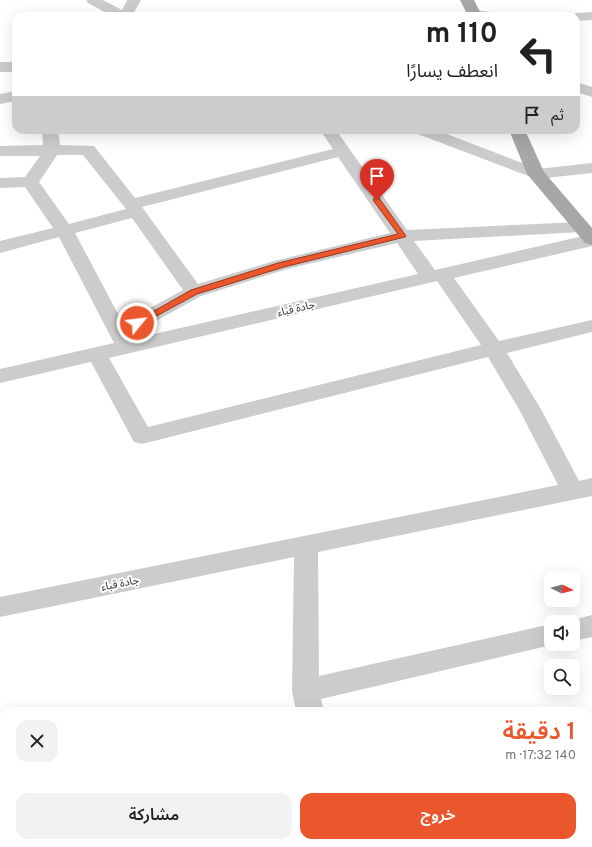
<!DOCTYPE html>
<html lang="ar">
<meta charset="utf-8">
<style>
:root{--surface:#fff;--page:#f2f2f2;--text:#222;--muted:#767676;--accent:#eb572c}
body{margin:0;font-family:Overpass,"Noto Sans Arabic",sans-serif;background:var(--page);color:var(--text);direction:rtl;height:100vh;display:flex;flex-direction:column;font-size:15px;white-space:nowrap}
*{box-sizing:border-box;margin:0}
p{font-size:13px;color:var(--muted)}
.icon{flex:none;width:22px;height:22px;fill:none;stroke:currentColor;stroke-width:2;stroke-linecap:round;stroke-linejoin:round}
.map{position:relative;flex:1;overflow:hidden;direction:ltr}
.side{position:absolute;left:0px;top:707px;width:592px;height:140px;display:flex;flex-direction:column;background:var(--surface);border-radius:12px 12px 0 0;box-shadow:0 4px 16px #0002;direction:rtl}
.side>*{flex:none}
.hud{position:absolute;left:12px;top:12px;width:568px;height:122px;border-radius:12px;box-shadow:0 4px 16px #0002;direction:rtl;background:#fff;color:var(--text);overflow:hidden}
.needle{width:26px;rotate:96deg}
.fabs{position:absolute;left:544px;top:571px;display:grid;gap:8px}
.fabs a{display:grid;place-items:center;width:36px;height:36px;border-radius:8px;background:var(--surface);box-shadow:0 4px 16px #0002;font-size:20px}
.pin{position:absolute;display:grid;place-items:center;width:34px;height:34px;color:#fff;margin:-41px -17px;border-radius:50% 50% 50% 0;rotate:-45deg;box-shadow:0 0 4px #0007}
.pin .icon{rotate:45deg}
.me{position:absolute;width:44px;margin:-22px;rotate:61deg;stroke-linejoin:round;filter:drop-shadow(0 0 3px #0008)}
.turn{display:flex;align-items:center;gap:14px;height:84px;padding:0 16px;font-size:18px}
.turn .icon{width:52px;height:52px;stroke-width:2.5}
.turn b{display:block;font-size:28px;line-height:34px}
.then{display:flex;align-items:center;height:38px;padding:0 16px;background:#0003;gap:8px;font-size:15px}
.round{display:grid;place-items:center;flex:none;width:42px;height:42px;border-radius:12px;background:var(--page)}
.overview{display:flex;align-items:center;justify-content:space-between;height:68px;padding:0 16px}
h1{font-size:24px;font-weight:600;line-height:30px;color:var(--accent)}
.action{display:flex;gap:8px;margin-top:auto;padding:8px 16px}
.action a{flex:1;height:46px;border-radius:12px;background:var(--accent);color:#fff;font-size:16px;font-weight:600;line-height:46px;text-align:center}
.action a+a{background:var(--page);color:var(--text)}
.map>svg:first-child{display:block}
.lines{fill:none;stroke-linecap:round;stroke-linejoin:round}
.minor{fill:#ccc;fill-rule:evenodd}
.major{fill:#a7a7a7;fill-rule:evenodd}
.route{fill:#eb572c;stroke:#99391d}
.labels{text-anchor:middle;stroke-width:4;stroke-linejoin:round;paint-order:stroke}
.street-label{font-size:11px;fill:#2f2f2f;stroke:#fff}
</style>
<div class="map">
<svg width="592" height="847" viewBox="0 0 592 847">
<rect width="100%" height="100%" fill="#fff"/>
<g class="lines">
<path class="minor" d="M 86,0 L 103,0 L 122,10 L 127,0 L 141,0 L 132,16 L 112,16 L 88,3 Z
M 474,10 L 500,13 L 502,16 L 468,16 L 467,14 L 469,11 Z
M 592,12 L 592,20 L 576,21 L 576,16 L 570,16 L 576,13 Z
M 0,62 L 16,62 L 16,72 L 0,72 Z
M 576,82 L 592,87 L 592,97 L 576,92 Z
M 16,91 L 16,101 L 0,104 L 0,94 Z
M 42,130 L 58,130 L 60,145 L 94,146 L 135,198 L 333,149 L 320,130 L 336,130 L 407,230 L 581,222 L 587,223 L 590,227 L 587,231 L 581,232 L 414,241 L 435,270 L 592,234 L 592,246 L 454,278 L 499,341 L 592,320 L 592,332 L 507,353 L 542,411 L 579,481 L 592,478 L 592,496 L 318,552 L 319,676 L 551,624 L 551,644 L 556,644 L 321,699 L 324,711 L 296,711 L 292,691 L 294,557 L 0,617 L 0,597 L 558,485 L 520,411 L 488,357 L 142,444 L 134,442 L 91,362 L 0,383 L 0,369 L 114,343 L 59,237 L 0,253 L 0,241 L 53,228 L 25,187 L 0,188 L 0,178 L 25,177 L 40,156 L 0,156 L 0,146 L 43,145 ZM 57,155 L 83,155 L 126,209 L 69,224 L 39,182 ZM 338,157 L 390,233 L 274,261 L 198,284 L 142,207 ZM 132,218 L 183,290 L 130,319 L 125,327 L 75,233 ZM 397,243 L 418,274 L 141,337 L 145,327 L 201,296 L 287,269 ZM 437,281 L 481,345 L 148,427 L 109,358 Z
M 413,130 L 436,130 L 538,169 L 592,163 L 592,173 L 536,179 L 415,133 Z
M 592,615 L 592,637 L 573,641 L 573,622 L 565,622 Z
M 592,747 L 592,773 L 588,774 L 588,748 Z
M 320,843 L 350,843 L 350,847 L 320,847 Z"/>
<path class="major" d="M 460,0 L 474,0 L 482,16 L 468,16 Z
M 509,130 L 525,130 L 544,172 L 592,228 L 592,245 L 585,243 L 527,174 Z"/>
</g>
<path class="route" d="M 374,198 L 379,198 L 406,236 L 405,237 L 284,267 L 197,294 L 140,325 L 137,326 L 133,323 L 191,290 L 278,263 L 398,234 L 373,200 Z"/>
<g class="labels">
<g class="street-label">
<text transform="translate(296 308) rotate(-13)" y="4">جادة قباء</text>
<text transform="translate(120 583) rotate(-11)" y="4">جادة قباء</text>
</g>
</g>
</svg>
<div class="fabs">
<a><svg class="needle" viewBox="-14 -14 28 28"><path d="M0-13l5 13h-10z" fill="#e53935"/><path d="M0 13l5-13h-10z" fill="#767676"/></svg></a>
<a><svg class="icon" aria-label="sound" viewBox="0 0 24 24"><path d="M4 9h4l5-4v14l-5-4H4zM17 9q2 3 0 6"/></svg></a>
<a><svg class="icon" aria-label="search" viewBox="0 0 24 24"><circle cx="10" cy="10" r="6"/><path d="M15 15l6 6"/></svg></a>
</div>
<div class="pin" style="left:377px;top:200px;background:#d93025"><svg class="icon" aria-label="arrive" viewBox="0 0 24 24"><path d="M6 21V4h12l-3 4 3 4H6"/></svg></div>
<svg class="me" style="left:137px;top:323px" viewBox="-20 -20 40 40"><circle r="17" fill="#eb572c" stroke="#fff" stroke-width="3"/><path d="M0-11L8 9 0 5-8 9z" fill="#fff"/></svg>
<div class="hud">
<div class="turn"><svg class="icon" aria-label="left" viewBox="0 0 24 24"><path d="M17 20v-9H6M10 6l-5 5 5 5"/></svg><div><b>110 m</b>انعطف يسارًا</div></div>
<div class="then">ثم<svg class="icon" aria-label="arrive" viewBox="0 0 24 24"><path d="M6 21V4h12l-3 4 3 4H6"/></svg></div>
</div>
<section class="side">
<div class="overview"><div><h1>1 دقيقة</h1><p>140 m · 17:32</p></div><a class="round"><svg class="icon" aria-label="close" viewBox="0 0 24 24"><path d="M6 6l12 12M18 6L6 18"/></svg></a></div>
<div class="action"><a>خروج</a><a>مشاركة</a></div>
</section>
</div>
